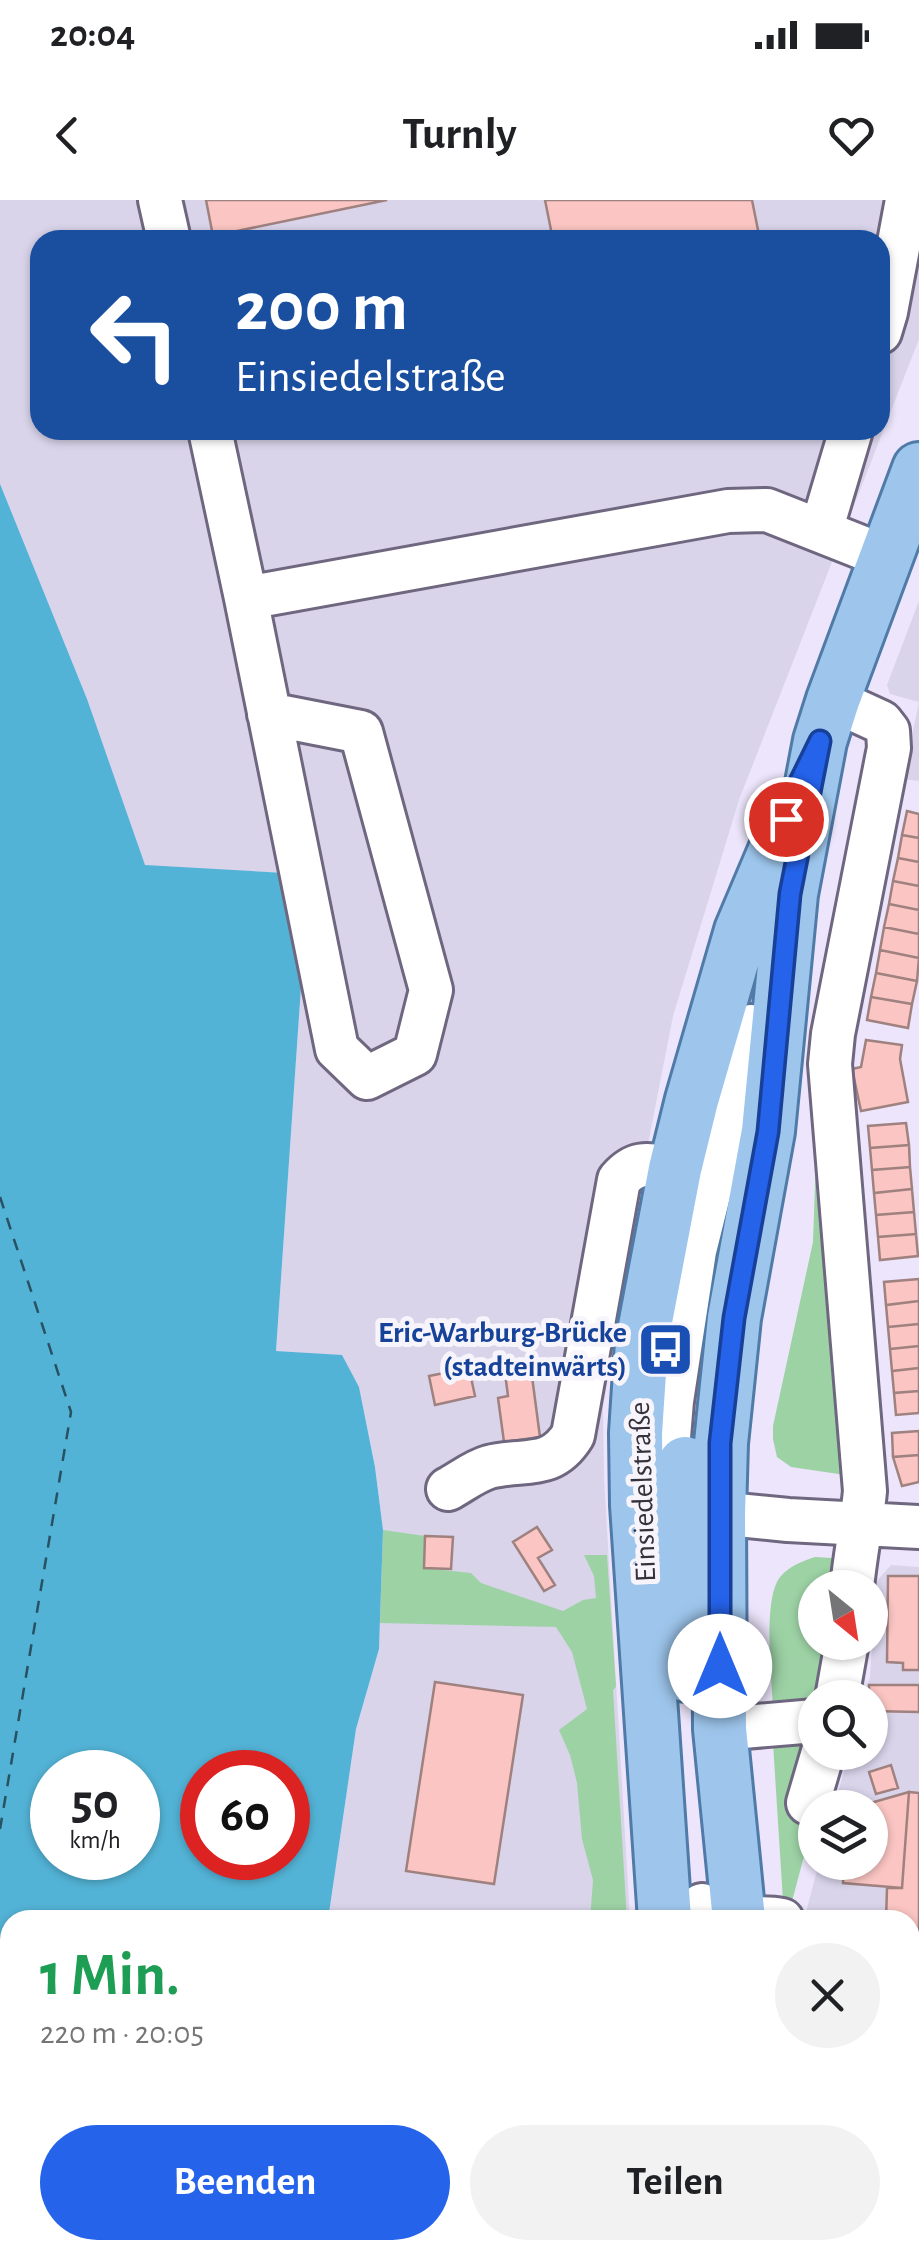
<!DOCTYPE html>
<html lang="de">
<meta charset="utf-8">
<style>
:root{--surface:#fff;--page:#f2f2f2;--text:#202124;--muted:#757577;--accent:#2563eb}
body{margin:0;font-family:"Alegreya Sans",sans-serif;background:var(--page);color:var(--text);height:100vh;display:flex;flex-direction:column;font-size:38px;white-space:nowrap}
*{box-sizing:border-box;margin:0}
p{font-size:32px;color:var(--muted)}
.icon{flex:none;width:55px;height:55px;fill:none;stroke:currentColor;stroke-width:2;stroke-linecap:round;stroke-linejoin:round}
.map{position:relative;flex:1;overflow:hidden}
.drawer{position:absolute;left:0px;top:1710px;width:920px;height:350px;display:flex;flex-direction:column;background:var(--surface);border-radius:30px 30px 0 0;box-shadow:0 2px 8px #0004}
.drawer>*{flex:none}
.guide{position:absolute;left:30px;top:30px;width:860px;height:210px;border-radius:30px;box-shadow:0 2px 8px #0004;background:#1a4fa0;color:#fff;overflow:hidden}
.needle{width:65px;rotate:150deg}
.controls{position:absolute;left:798px;top:1370px;display:grid;gap:20px}
.controls a{display:grid;place-items:center;width:90px;height:90px;border-radius:50%;background:var(--surface);box-shadow:0 2px 8px #0004;font-size:50px}
.speed{position:absolute;left:30px;top:1550px;display:flex;gap:20px;font-size:50px;font-weight:700;text-align:center}
.speed>*{display:grid;place-content:center;width:130px;height:130px;border-radius:50%;background:var(--surface);box-shadow:0 2px 8px #0004;line-height:1}
.speed small{font-size:25px;font-weight:400}
.speed .limit{border:15px solid #d22;background:#fff;color:#111}
.pin{position:absolute;display:grid;place-items:center;width:85px;height:85px;color:#fff;margin:-42px;border:5px solid #fff;border-radius:50%;box-shadow:0 2px 10px #0007}
.me{position:absolute;width:110px;margin:-55px;rotate:0deg;stroke-linejoin:round;filter:drop-shadow(0 0 8px #0008)}
.turn{display:flex;align-items:center;gap:35px;height:210px;padding:0 40px;font-size:45px}
.turn .icon{width:130px;height:130px;stroke-width:2.5}
.turn b{display:block;font-size:70px;line-height:85px}
.round{display:grid;place-items:center;flex:none;width:105px;height:105px;border-radius:52px;background:var(--page)}
.head{display:flex;align-items:center;justify-content:space-between;height:170px;padding:0 40px}
h1{font-size:60px;font-weight:700;line-height:75px;color:#1e9e55}
.primary-button{display:flex;gap:20px;margin-top:auto;padding:20px 40px}
.primary-button a{flex:1;height:115px;border-radius:60px;background:var(--accent);color:#fff;font-size:40px;font-weight:700;line-height:115px;text-align:center}
.primary-button a+a{background:var(--page);color:var(--text)}
.status{display:flex;justify-content:space-between;align-items:center;height:70px;padding:0 50px;background:var(--surface);direction:ltr}
.status svg{height:28px;fill:currentColor}
header{display:flex;justify-content:space-between;align-items:center;height:130px;padding:0 40px;background:var(--surface);font-size:45px;font-weight:700}
.map>svg:first-child{display:block}
.industrial{fill:#d9d4ea;fill-rule:evenodd}
.green{fill:#9dd2a5}
.water{fill:#53b3d6;fill-rule:evenodd}
.lines{fill:none;stroke-linecap:round;stroke-linejoin:round}
.ferry{stroke:#285161;stroke-width:2.5;stroke-dasharray:12 10;stroke-linecap:butt}
.building{fill:#fac5c2;stroke:#9f817f;stroke-width:2.5}
.minor-casing{stroke:#6f677f;stroke-width:48}
.major-casing{stroke:#507aa7;stroke-width:58}
.minor{stroke:#fff;stroke-width:42}
.major{stroke:#9ec6ec;stroke-width:52}
.route-casing{stroke:#184099;stroke-width:25}
.route{stroke:#2563eb;stroke-width:18}
.labels{text-anchor:middle;stroke-width:10;stroke-linejoin:round;paint-order:stroke}
.transit-label{font-size:30px;font-weight:bold;fill:#164399;stroke:#f7f5fb;text-anchor:end}
.street-label{font-size:30px;fill:#35323c;stroke:#f7f5fb}
</style>
<div class="status"><b>20:04</b><svg viewBox="0 0 49 12"><path d="M0 12V9h3v3zM5 12V6h3v6zM10 12V3h3v9zM15 12V0h3v12zM26 1h20v11H26zM47 4h2v5h-2z"/></svg></div>
<header><svg class="icon" aria-label="back" viewBox="0 0 24 24"><path d="M15 5l-7 7 7 7"/></svg>Turnly<svg class="icon" aria-label="heart" viewBox="0 0 24 24"><path d="M12 20l-8-8c-3-5 5-10 8-4 3-6 11-1 8 4z"/></svg></header>
<div class="map">
<svg width="919" height="2060" viewBox="0 0 919 2060">
<rect width="100%" height="100%" fill="#ece5fb"/>
<path class="industrial" d="M 0,0 L 919,0 L 919,139 L 739,600 L 673,816 L 639,990 L 603,1207 L 604,1278 L 630,1720 L 328,1720 L 356,1529 L 379,1449 L 383,1330 L 375,1266 L 359,1187 L 342,1156 L 276,1151 L 303,758 L 284,673 L 145,666 L 0,314 ZM 40,40 L 880,40 L 880,230 L 40,230 Z
M 919,401 L 919,581 L 903,579 L 919,502 L 890,494 L 887,485 Z
M 891,1365 L 919,1367 L 919,2060 L 781,2060 L 780,2050 L 910,2050 L 910,1720 L 804,1720 L 819,1663 L 870,1662 L 870,1608 L 834,1607 L 849,1553 L 870,1552 L 870,1498 L 864,1497 L 870,1477 L 876,1382 Z
M 258,2050 L 658,2050 L 661,2060 L 253,2060 Z"/>
<path class="green" d="M 818,899 L 859,1277 L 791,1267 L 777,1257 L 773,1239 L 773,1226 L 813,1042 Z
M 383,1330 L 425,1336 L 424,1368 L 471,1373 L 481,1383 L 563,1411 L 583,1400 L 596,1398 L 594,1376 L 584,1355 L 607,1355 L 616,1487 L 613,1490 L 627,1720 L 590,1720 L 593,1680 L 582,1639 L 577,1583 L 570,1555 L 559,1530 L 587,1509 L 572,1452 L 556,1427 L 380,1423 Z
M 815,1357 L 848,1359 L 837,1387 L 815,1388 L 815,1442 L 832,1443 L 820,1497 L 815,1498 L 815,1501 L 773,1508 C 772,1478 762,1397 781,1376 C 789,1366 803,1361 815,1357 Z
M 802,1542 L 810,1546 L 815,1615 L 791,1705 L 783,1701 L 773,1543 Z"/>
<path class="water" d="M 0,284 L 87,499 L 145,665 L 285,673 L 303,758 L 276,1151 L 342,1155 L 359,1187 L 375,1267 L 383,1330 L 379,1449 L 356,1529 L 328,1720 L 10,1720 L 10,2050 L 258,2050 L 253,2060 L 0,2060 ZM 52,1572 L 138,1572 L 138,1658 L 52,1658 ZM 202,1572 L 288,1572 L 288,1658 L 202,1658 Z"/>
<g class="lines">
<path class="ferry" d="M 0,997 L 71,1212 L 0,1629"/>
</g>
<path class="building" d="M 206,0 L 387,0 L 213,36 Z
M 545,0 L 752,0 L 760,40 L 553,40 Z
M 907,611 L 919,614 L 919,638 L 902,635 Z
M 902,635 L 919,638 L 919,662 L 898,658 Z
M 898,658 L 919,662 L 919,686 L 893,681 Z
M 893,681 L 919,686 L 919,710 L 889,704 Z
M 889,704 L 919,710 L 919,734 L 884,727 Z
M 884,727 L 919,734 L 919,758 L 880,750 Z
M 880,750 L 919,758 L 917,781 L 876,773 Z
M 876,773 L 917,781 L 912,804 L 871,797 Z
M 871,797 L 912,804 L 908,828 L 867,820 Z
M 866,840 L 902,845 L 900,859 L 908,902 L 861,911 L 852,869 L 861,867 Z
M 906,923 L 909,945 L 870,948 L 868,926 Z
M 909,945 L 910,967 L 872,970 L 870,948 Z
M 910,967 L 912,989 L 874,993 L 872,970 Z
M 912,989 L 914,1012 L 876,1015 L 874,993 Z
M 914,1012 L 916,1034 L 878,1037 L 876,1015 Z
M 916,1034 L 918,1056 L 880,1060 L 878,1037 Z
M 919,1079 L 919,1101 L 886,1105 L 884,1082 Z
M 919,1101 L 919,1124 L 888,1127 L 886,1105 Z
M 919,1124 L 919,1146 L 890,1149 L 888,1127 Z
M 919,1146 L 919,1168 L 892,1171 L 890,1149 Z
M 469,1168 L 475,1196 L 435,1205 L 429,1176 Z
M 919,1168 L 919,1191 L 894,1193 L 892,1171 Z
M 531,1169 L 540,1237 L 504,1242 L 498,1198 L 508,1196 L 505,1173 Z
M 919,1191 L 919,1213 L 896,1215 L 894,1193 Z
M 919,1231 L 919,1255 L 893,1257 L 892,1233 Z
M 919,1255 L 919,1282 L 902,1286 L 893,1257 Z
M 537,1327 L 552,1350 L 538,1358 L 555,1385 L 544,1391 L 513,1342 Z
M 425,1336 L 453,1337 L 451,1369 L 424,1368 Z
M 888,1376 L 919,1376 L 919,1470 L 903,1470 L 903,1463 L 887,1462 Z
M 435,1482 L 523,1495 L 494,1684 L 406,1671 Z
M 869,1485 L 919,1485 L 919,1512 L 870,1511 Z
M 891,1565 L 898,1588 L 876,1594 L 869,1572 Z
M 909,1592 L 919,1593 L 919,1951 L 916,1951 L 917,1920 L 910,1920 L 910,1720 L 886,1720 L 887,1688 L 902,1688 Z
M 909,1592 L 902,1688 L 843,1683 L 844,1662 L 870,1662 L 870,1608 L 860,1606 Z"/>
<g class="lines">
<defs>
<path id="minor" d="M 160,0 L 169,40
M 880,132 L 886,112 L 907,0
M 210,230 L 246,398
M 821,331 L 851,230
M 833,500 L 881,522 L 888,531 L 889,548 L 833,834 L 830,864 L 865,1291 C 862,1323 855,1355 852,1388
M 269,514 L 361,532 L 431,790 L 415,854 L 367,878 L 337,849 L 246,398 L 728,311 L 767,310 L 886,357
M 751,826 L 695,1051 L 672,1201 L 669,1237 L 637,1305 L 788,1320 L 919,1327
M 448,1289 C 461,1282 475,1271 489,1267 C 524,1258 551,1271 573,1235 L 619,980 C 637,959 650,965 675,969
M 837,1498 L 847,1442
M 720,1529 L 815,1521
M 808,1603 L 823,1552
M 702,1705 C 733,1729 748,1713 782,1720
M 910,2018 L 919,2019
M 713,2050 L 717,2060"/>
<path id="major" d="M 685,1263 L 681,1376 L 686,1475
M 665,1720 L 637,1305 L 636,1233 L 642,1142 L 675,969 L 692,900 L 741,731 L 780,639
M 739,1720 L 720,1529 L 719,1313 L 721,1243 L 734,1118 L 768,931 L 791,694 L 820,541 L 833,500 L 919,269
M 0,1837 L 10,1838"/>
</defs>
<use href="#minor" class="minor-casing"/>
<use href="#major" class="major-casing"/>
<use href="#minor" class="minor"/>
<use href="#major" class="major"/>
</g>
<g class="lines">
<defs>
<path id="route" d="M 720,1466 L 720,1243 L 734,1118 L 768,932 L 790,694 L 820,541 L 794,594 L 786,619"/>
</defs>
<use href="#route" class="route-casing"/>
<use href="#route" class="route"/>
</g>
<defs>
<symbol id="bus-square" viewBox="-11 -11 22 22"><rect x="-9" y="-9" width="18" height="18" rx="4" fill="#1a4fb4" stroke="#f7f5fb"/><path d="M-5-6H5V4H4V6H2V4H-2V6H-4V4H-5ZM-3.5-4V0h7V-4ZM-3.5 1.2v1.5H-2V1.2ZM2 1.2v1.5H3.5V1.2Z" fill="#fff"/></symbol>
</defs>
<g fill-rule="evenodd">
<use href="#bus-square" x="634" y="1118" width="63" height="63"/>
</g>
<g class="labels">
<g class="transit-label">
<text x="627" y="1142">Eric-Warburg-Brücke<tspan x="627" dy="34">(stadteinwärts)</tspan></text>
</g>
<g class="street-label">
<text transform="translate(642 1292) rotate(-92)" y="10">Einsiedelstraße</text>
</g>
</g>
</svg>
<div class="controls">
<a><svg class="needle" viewBox="-14 -14 28 28"><path d="M0-13l5 13h-10z" fill="#e53935"/><path d="M0 13l5-13h-10z" fill="#757577"/></svg></a>
<a><svg class="icon" aria-label="search" viewBox="0 0 24 24"><circle cx="10" cy="10" r="6"/><path d="M15 15l6 6"/></svg></a>
<a><svg class="icon" aria-label="layers" viewBox="0 0 24 24"><path d="M12 4l9 5-9 5-9-5zM3 14l9 5 9-5"/></svg></a>
</div>
<div class="speed"><div>50<small>km/h</small></div><div class="limit">60</div></div>
<div class="pin" style="left:786px;top:619px;background:#d93025"><svg class="icon" aria-label="arrive" viewBox="0 0 24 24"><path d="M6 21V4h12l-3 4 3 4H6"/></svg></div>
<svg class="me" style="left:720px;top:1466px" viewBox="-20 -20 40 40"><circle r="19" fill="#fff"/><path d="M0-13L10 11 0 6-10 11z" fill="#2563eb"/></svg>
<div class="guide">
<div class="turn"><svg class="icon" aria-label="left" viewBox="0 0 24 24"><path d="M17 20v-9H6M10 6l-5 5 5 5"/></svg><div><b>200 m</b>Einsiedelstraße</div></div>
</div>
<section class="drawer">
<div class="head"><div><h1>1 Min.</h1><p>220 m · 20:05</p></div><a class="round"><svg class="icon" aria-label="close" viewBox="0 0 24 24"><path d="M6 6l12 12M18 6L6 18"/></svg></a></div>
<div class="primary-button"><a>Beenden</a><a>Teilen</a></div>
</section>
</div>
